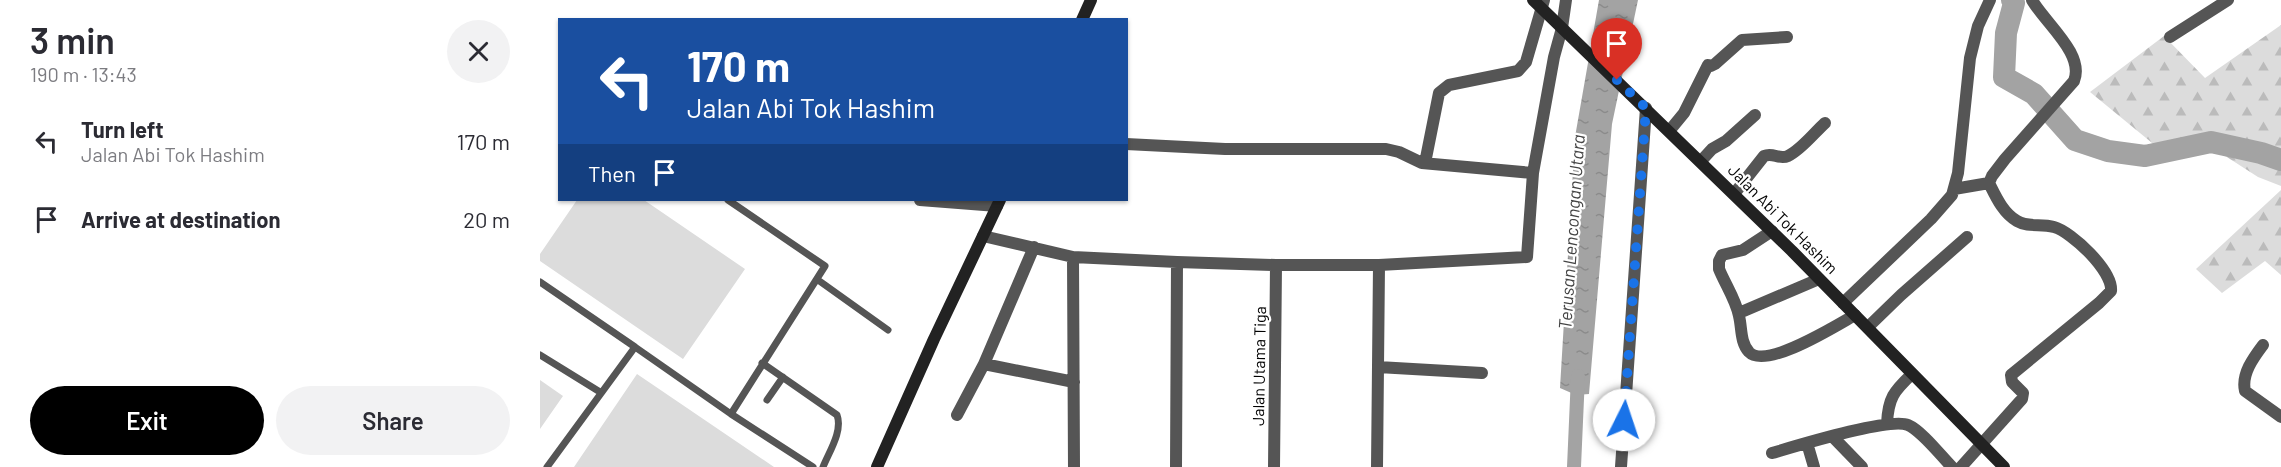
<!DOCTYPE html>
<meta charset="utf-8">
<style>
:root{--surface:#fff;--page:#f2f2f3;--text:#2b2b33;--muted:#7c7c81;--accent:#000}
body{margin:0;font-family:Barlow,sans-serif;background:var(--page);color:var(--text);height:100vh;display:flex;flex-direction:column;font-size:22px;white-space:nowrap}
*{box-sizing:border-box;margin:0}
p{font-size:20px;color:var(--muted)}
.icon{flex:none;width:33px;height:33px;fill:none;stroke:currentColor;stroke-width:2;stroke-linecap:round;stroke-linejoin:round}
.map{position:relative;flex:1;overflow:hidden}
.panel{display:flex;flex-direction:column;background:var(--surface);width:540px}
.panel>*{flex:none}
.top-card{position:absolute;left:18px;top:18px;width:570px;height:183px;border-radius:0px;box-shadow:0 2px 4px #0004;background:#1a4fa0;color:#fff;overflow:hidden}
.pin{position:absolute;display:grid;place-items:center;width:51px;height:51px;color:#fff;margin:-62px -26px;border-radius:50% 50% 50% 0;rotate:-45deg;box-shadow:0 0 6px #0007}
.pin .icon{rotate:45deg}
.me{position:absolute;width:66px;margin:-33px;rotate:4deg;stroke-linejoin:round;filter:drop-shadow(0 0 4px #0008)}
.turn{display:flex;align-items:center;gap:21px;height:126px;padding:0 30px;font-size:27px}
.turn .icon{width:78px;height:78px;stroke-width:2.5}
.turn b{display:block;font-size:42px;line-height:51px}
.then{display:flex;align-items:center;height:57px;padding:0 30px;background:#0003;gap:12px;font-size:22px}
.round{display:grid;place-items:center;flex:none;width:63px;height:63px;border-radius:32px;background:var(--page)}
.overview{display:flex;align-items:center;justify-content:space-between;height:102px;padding:0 30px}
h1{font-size:36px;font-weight:600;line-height:45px}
.button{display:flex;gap:12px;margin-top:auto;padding:12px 30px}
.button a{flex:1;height:69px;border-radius:36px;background:var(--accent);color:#fff;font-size:24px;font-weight:600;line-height:69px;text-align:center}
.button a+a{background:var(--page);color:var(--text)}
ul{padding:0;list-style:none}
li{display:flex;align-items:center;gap:18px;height:78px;padding:0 30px}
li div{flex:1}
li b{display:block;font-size:22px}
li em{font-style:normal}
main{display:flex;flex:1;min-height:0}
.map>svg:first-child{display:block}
.forest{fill:url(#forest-firs)}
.pitch{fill:#dcdcdc}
.water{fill:url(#water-ripples)}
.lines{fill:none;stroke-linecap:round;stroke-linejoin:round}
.canal{stroke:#a3a3a3;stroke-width:14}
.river{stroke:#a3a3a3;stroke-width:22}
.lane{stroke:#555;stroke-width:7}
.street{stroke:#555;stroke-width:12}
.secondary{stroke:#222;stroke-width:12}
.route{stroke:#1a73e8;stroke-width:10;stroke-dasharray:0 18}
.labels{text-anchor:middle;stroke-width:4.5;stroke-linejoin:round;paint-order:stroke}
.street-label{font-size:16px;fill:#000;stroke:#fff}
.water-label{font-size:18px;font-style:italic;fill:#444;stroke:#fff}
</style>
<main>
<section class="panel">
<div class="overview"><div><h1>3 min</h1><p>190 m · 13:43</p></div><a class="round"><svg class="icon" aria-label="close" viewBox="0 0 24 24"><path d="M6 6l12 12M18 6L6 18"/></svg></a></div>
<ul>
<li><svg class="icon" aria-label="left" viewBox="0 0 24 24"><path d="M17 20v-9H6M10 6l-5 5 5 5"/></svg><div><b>Turn left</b><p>Jalan Abi Tok Hashim</p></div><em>170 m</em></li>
<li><svg class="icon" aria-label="arrive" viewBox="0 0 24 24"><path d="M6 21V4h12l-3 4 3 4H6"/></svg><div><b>Arrive at destination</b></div><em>20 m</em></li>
</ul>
<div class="button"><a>Exit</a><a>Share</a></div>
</section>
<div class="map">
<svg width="1741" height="467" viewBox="0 0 1741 467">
<defs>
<pattern id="forest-firs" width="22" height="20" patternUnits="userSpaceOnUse" patternTransform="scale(1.5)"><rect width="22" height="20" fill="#dcdcdc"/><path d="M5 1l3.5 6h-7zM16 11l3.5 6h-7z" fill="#bbb"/></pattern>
<pattern id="water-ripples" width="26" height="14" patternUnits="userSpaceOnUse" patternTransform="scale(1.5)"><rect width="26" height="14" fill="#a3a3a3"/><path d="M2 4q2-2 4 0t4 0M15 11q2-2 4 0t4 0" fill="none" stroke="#8b8b8b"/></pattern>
</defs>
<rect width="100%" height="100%" fill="#fff"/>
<path class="forest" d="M 1741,25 L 1741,186 L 1718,177 L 1676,150 L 1628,156 L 1550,92 L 1624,36 L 1665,78 Z
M 1741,190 L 1741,275 L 1725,261 L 1682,293 L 1656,269 Z"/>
<path class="pitch" d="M 37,200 L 104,200 L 205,269 L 143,359 L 0,261 L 0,254 Z
M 97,374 L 234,467 L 34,467 Z
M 0,380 L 23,396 L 0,429 Z"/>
<path class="water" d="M 1059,0 L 1098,0 L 1072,124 L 1049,394 L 1036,395 L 1020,388 L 1035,137 Z"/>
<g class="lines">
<path class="canal" d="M 1034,467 L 1038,376"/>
<path class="river" d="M 1472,0 L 1474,3 L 1466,33 L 1464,77 L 1494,94 L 1535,140 L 1568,151 L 1605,156 L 1671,142 L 1721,153 L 1741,160"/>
<path class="lane" d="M 188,200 L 285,266 L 191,414
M 278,280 L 348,330
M 0,282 L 95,347
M 0,355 L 60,392
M 222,363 L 297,415 C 303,431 289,452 283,467
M 227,400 L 243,377
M 7,467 L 95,347 L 191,414 L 273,467"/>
<path class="street" d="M 1630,37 L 1688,0
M 1130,130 L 1144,113 L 1168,65 L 1171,66 L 1175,64 L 1202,40 L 1247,37
M 586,144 L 685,149 L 846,149 L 859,152 L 882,163 L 993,173
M 1161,161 L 1172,149 L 1186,141 L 1215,115
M 885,163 L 899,93 L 909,85 L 978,71 L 986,62 L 1004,0
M 1414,189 L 1449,183 L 1452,176 L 1465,159 L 1534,81 C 1545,54 1505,23 1492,0
M 1194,194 L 1224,156 C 1233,152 1239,160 1248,156 C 1261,150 1274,133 1285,123
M 380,200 L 457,206
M 1232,231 L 1203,250 L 1182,255 L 1179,261 L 1179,269 C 1185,284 1196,300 1199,316 C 1202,328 1200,342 1209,352 C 1226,370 1297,325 1315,315
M 443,236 L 533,257 L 637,262 L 736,265 L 839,265 L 987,257 L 993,173 L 1014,57 L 1022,28 L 1026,0
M 533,257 L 534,467
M 1303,303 L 1391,219 L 1412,195 L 1418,173 L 1430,58 L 1438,26 L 1450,0
M 1199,313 L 1279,279
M 1328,327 L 1361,295 L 1427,237
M 1723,345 C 1714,357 1701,374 1705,391 L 1741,417
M 444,364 L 534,382
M 838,367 L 942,373
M 417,415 L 444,364 L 494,247
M 1347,424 C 1348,398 1354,391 1372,374
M 1292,436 L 1322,467
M 1267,443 L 1274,467
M 1232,453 C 1256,446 1350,417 1368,425 C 1382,431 1401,456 1412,467
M 636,467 L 637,262
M 734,467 L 736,265
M 837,467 L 839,265
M 1081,467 L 1106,108
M 1421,467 L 1482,399 L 1483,393 L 1472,382 L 1471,375 L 1559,303 L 1571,291 C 1573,271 1532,232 1514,227 C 1501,223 1489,228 1477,221 C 1463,213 1456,197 1449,183"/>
<path class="secondary" d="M 993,0 L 1252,251 L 1464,467
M 542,20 L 551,0
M 337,467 L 394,339 L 460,200"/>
</g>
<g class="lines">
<path class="route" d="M 1077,80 L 1106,108 L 1084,420"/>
</g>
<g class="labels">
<g class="street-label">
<text transform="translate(1243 219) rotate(45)" y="6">Jalan Abi Tok Hashim</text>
<text transform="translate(719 366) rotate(-89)" y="6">Jalan Utama Tiga</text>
</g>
<g class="water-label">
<text transform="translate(1032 232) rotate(-86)" y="6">Terusan Lencongan Utara</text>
</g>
</g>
</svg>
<div class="pin" style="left:1077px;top:80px;background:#d93025"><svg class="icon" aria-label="arrive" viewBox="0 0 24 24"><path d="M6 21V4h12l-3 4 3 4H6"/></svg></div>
<svg class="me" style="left:1084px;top:420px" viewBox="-20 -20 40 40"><circle r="19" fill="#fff"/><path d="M0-13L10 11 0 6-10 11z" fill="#1a73e8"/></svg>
<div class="top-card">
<div class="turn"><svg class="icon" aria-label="left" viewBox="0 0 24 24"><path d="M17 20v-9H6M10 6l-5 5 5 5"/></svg><div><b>170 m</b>Jalan Abi Tok Hashim</div></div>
<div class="then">Then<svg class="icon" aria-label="arrive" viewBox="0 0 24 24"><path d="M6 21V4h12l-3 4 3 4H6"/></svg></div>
</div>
</div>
</main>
